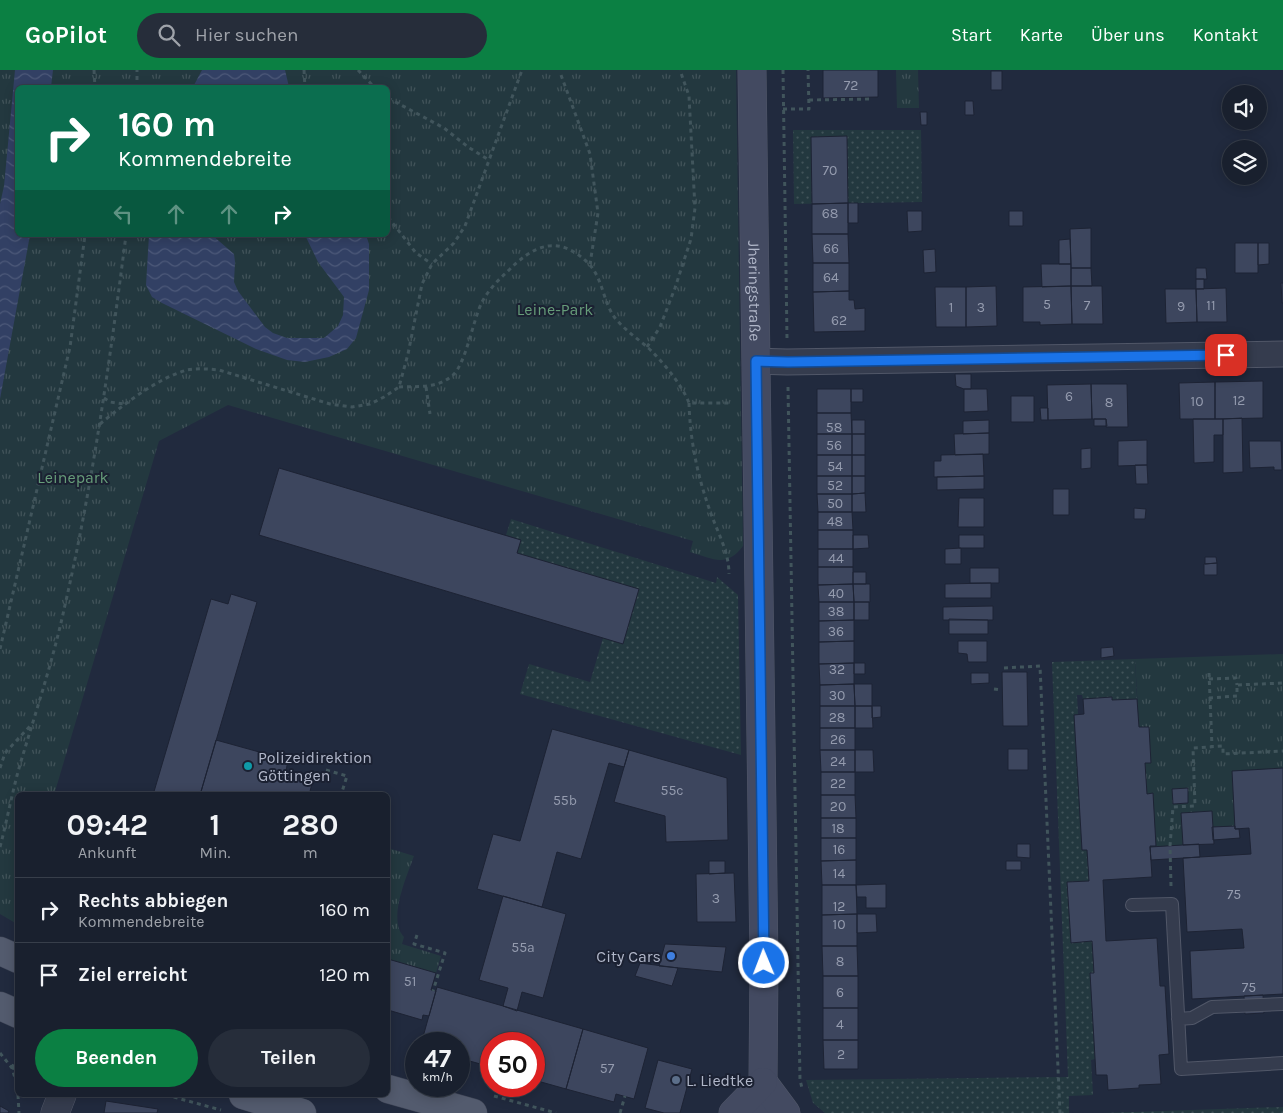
<!DOCTYPE html>
<html lang="de">
<meta charset="utf-8">
<style>
:root{--surface:#19202e;--page:#262d3a;--text:#f1f3f6;--muted:#9fa3aa;--line:#373e4a;--accent:#0b8043}
body{margin:0;font-family:Karla,sans-serif;background:var(--page);color:var(--text);height:100vh;display:flex;flex-direction:column;font-size:19px;white-space:nowrap}
*{box-sizing:border-box;margin:0}
p{font-size:16px;color:var(--muted)}
.icon{flex:none;width:28px;height:28px;fill:none;stroke:currentColor;stroke-width:2;stroke-linecap:round;stroke-linejoin:round}
.map{position:relative;flex:1;overflow:hidden}
.details{position:absolute;left:15px;top:722px;width:375px;height:305px;display:flex;flex-direction:column;background:var(--surface);border-radius:8px;box-shadow:0 2px 12px #0003,0 0 0 1px var(--line)}
.details>*{flex:none}
.top-card{position:absolute;left:15px;top:15px;width:375px;height:152px;border-radius:8px;box-shadow:0 2px 12px #0003,0 0 0 1px var(--line);background:#0b6e4f;color:#fff;overflow:hidden}
.tools{position:absolute;left:1222px;top:15px;display:grid;gap:10px}
.tools a{display:grid;place-items:center;width:45px;height:45px;border-radius:50%;background:var(--surface);box-shadow:0 2px 12px #0003,0 0 0 1px var(--line);font-size:25px}
.speed{position:absolute;left:405px;top:962px;display:flex;gap:10px;font-size:25px;font-weight:700;text-align:center}
.speed>*{display:grid;place-content:center;width:65px;height:65px;border-radius:50%;background:var(--surface);box-shadow:0 2px 12px #0003,0 0 0 1px var(--line);line-height:1}
.speed small{font-size:12px;font-weight:400}
.speed .limit{border:8px solid #d22;background:#fff;color:#111}
.pin{position:absolute;display:grid;place-items:center;width:42px;height:42px;color:#fff;margin:-21px;border-radius:10px;box-shadow:0 2px 8px #0006}
.me{position:absolute;width:55px;margin:-28px;rotate:359deg;stroke-linejoin:round;filter:drop-shadow(0 0 4px #0008)}
.turn{display:flex;align-items:center;gap:18px;height:105px;padding:0 20px;font-size:22px}
.turn .icon{width:65px;height:65px;stroke-width:2.5}
.turn b{display:block;font-size:35px;line-height:42px}
.lanes{display:flex;align-items:center;height:48px;padding:0 20px;background:#0003;justify-content:center;gap:25px;direction:ltr}
.lanes .off{opacity:.35}
.eta{display:flex;justify-content:space-evenly;align-items:center;height:85px;text-align:center}
.eta b{font-size:30px;font-weight:700;line-height:35px}
.button{display:flex;gap:10px;margin-top:auto;padding:10px 20px}
.button a{flex:1;height:58px;border-radius:30px;background:var(--accent);color:#fff;font-size:20px;font-weight:700;line-height:58px;text-align:center}
.button a+a{background:var(--page);color:var(--text)}
ul{padding:0;list-style:none}
li{display:flex;align-items:center;gap:15px;height:65px;padding:0 20px;border-top:1px solid var(--line)}
li div{flex:1}
li b{display:block;font-size:19px}
li em{font-style:normal}
header{display:flex;align-items:center;gap:30px;box-sizing:border-box;height:70px;padding:0 25px;background:var(--accent);color:#fff}
header strong{font-size:24px}
nav{display:flex;gap:28px;margin-inline-start:auto;font-size:18px}
.search{width:350px;height:45px;background:var(--page);display:flex;align-items:center;gap:12px;box-sizing:border-box;padding:0 18px;border-radius:28px;color:var(--muted);font-size:19px}
.map>svg:first-child{display:block}
.grass{fill:url(#grass-dots)}
.park{fill:url(#park-tufts);fill-rule:evenodd}
.water{fill:url(#water-waves)}
.building{fill:#3d465e;stroke:#1d2334}
.lines{fill:none;stroke-linecap:round;stroke-linejoin:round}
.service-casing{stroke:#515768;stroke-width:14}
.minor-casing{stroke:#515768;stroke-width:27}
.tertiary-casing{stroke:#515768;stroke-width:29}
.secondary-casing{stroke:#515768;stroke-width:29}
.primary-casing{stroke:#3f4556;stroke-width:29}
.path{stroke:#41555c;stroke-width:3;stroke-dasharray:4 4;stroke-linecap:butt}
.service{stroke:#353c4e;stroke-width:12}
.minor{stroke:#353c4e;stroke-width:25}
.tertiary{stroke:#353c4e;stroke-width:28}
.secondary{stroke:#434a61;stroke-width:28}
.primary{stroke:#535b6e;stroke-width:28}
.route-casing{stroke:#114b97;stroke-width:12}
.route{stroke:#1a73e8;stroke-width:9}
.culture-dot{fill:#0f9aa8;stroke:#1b2132;stroke-width:2}
.shop-dot{fill:#3f7fe0;stroke:#1b2132;stroke-width:2}
.service-dot{fill:#5c6f8a;stroke:#1b2132;stroke-width:2}
.labels{text-anchor:middle;stroke-width:4;stroke-linejoin:round;paint-order:stroke}
.number-label{font-size:14px;fill:#949bae}
.street-label{font-size:16px;fill:#b1b7c9;stroke:#1b2132}
.park-label{font-size:16px;fill:#669c79;stroke:#1b2132}
.poi-label{font-size:16px;fill:#b1b7c9;stroke:#1b2132;text-anchor:start}
</style>
<header>
<strong>GoPilot</strong>
<div class="search"><svg class="icon" aria-label="search" viewBox="0 0 24 24"><circle cx="10" cy="10" r="6"/><path d="M15 15l6 6"/></svg>Hier suchen</div>
<nav><a>Start</a><a>Karte</a><a>Über uns</a><a>Kontakt</a></nav>
</header>
<div class="map">
<svg width="1283" height="1043" viewBox="0 0 1283 1043">
<defs>
<pattern id="grass-dots" width="8" height="8" patternUnits="userSpaceOnUse" patternTransform="scale(1.25)"><rect width="8" height="8" fill="#23383f"/><path d="M2 2h.1M6 6h.1" fill="none" stroke="#415359" stroke-width="1.8" stroke-linecap="round"/></pattern>
<pattern id="park-tufts" width="24" height="20" patternUnits="userSpaceOnUse" patternTransform="scale(1.25)"><rect width="24" height="20" fill="#23383f"/><path d="M3 7l-1-3M5 7V3M7 7l1-3M15 17l-1-3M17 17v-4M19 17l1-3" fill="none" stroke="#415359"/></pattern>
<pattern id="water-waves" width="16" height="10" patternUnits="userSpaceOnUse" patternTransform="scale(1.25)"><rect width="16" height="10" fill="#324064"/><path d="M0 5q4-4 8 0t8 0" fill="none" stroke="#4d5979"/></pattern>
</defs>
<rect width="100%" height="100%" fill="#212a3e"/>
<path class="grass" d="M 793,60 L 921,60 L 922,132 L 794,134 Z
M 511,449 L 716,513 L 717,507 L 738,525 L 741,685 L 520,624 L 529,594 L 590,612 L 603,568 L 623,574 L 517,483 L 521,470 L 506,465 Z
M 1135,589 L 1137,629 L 1112,630 L 1112,627 L 1083,629 L 1082,625 L 1077,625 L 1078,644 L 1074,645 L 1082,780 L 1087,780 L 1089,811 L 1067,813 L 1071,873 L 1092,871 L 1094,903 L 1090,904 L 1095,989 L 1091,990 L 1093,1025 L 1069,1026 L 1069,1043 L 825,1043 L 813,1033 L 806,1010 L 1068,1007 L 1052,592 Z
M 1283,1037 L 1283,1043 L 1103,1043 Z"/>
<path class="park" d="M 0,0 L 736,0 L 743,476 C 727,498 713,489 690,482 L 693,471 L 228,335 L 159,371 L 54,725 L 18,725 L 17,854 L 0,844 ZM 18,18 L 388,18 L 388,165 L 18,165 Z
M 896,0 L 918,0 L 919,38 L 897,38 Z
M 1283,584 L 1283,698 L 1232,701 L 1235,756 L 1212,757 L 1183,775 L 1150,777 L 1150,776 L 1156,775 L 1153,723 L 1147,724 L 1145,693 L 1151,693 L 1149,657 L 1139,657 L 1135,589 Z
M 388,778 L 414,786 C 407,806 387,850 404,867 L 402,874 L 441,886 L 436,903 L 388,889 Z"/>
<path class="water" d="M 15,0 L 53,0 L 51,17 L 18,18 L 18,165 L 30,165 L 0,329 L 0,134 L 4,116 Z
M 202,0 L 285,0 L 289,17 L 193,17 Z
M 149,165 L 212,165 L 234,184 L 235,192 L 234,212 L 238,221 L 265,257 L 273,263 L 287,268 L 324,268 L 338,256 L 343,245 L 344,227 L 318,192 L 305,165 L 366,165 L 369,174 L 369,220 L 356,268 L 347,279 L 329,287 L 305,292 L 287,290 L 256,279 L 162,233 L 152,227 L 146,215 Z"/>
<path class="building" d="M 823,0 L 878,0 L 878,27 L 823,28 Z
M 991,1 L 1002,1 L 1002,20 L 991,20 Z
M 965,31 L 973,31 L 974,45 L 965,45 Z
M 920,42 L 927,42 L 927,55 L 921,55 Z
M 847,66 L 848,133 L 812,134 L 811,67 Z
M 848,133 L 848,164 L 812,164 L 812,134 Z
M 848,133 L 858,133 L 858,153 L 848,153 Z
M 907,141 L 922,141 L 922,161 L 908,162 Z
M 1009,141 L 1023,141 L 1023,156 L 1009,156 Z
M 1091,158 L 1091,198 L 1071,198 L 1070,159 Z
M 812,164 L 848,164 L 849,193 L 813,193 Z
M 1070,169 L 1071,194 L 1059,194 L 1059,170 Z
M 1235,173 L 1258,173 L 1258,203 L 1235,203 Z
M 1258,173 L 1269,173 L 1269,194 L 1258,195 Z
M 935,179 L 936,202 L 924,203 L 923,180 Z
M 813,193 L 849,193 L 849,221 L 813,222 Z
M 1041,194 L 1071,194 L 1071,216 L 1042,217 Z
M 1071,198 L 1091,198 L 1092,216 L 1071,216 Z
M 1196,198 L 1206,198 L 1207,209 L 1196,209 Z
M 1196,209 L 1204,209 L 1204,219 L 1196,219 Z
M 1281,213 L 1283,213 L 1283,233 L 1282,233 Z
M 996,216 L 997,256 L 966,257 L 966,217 Z
M 1071,216 L 1102,216 L 1103,254 L 1072,254 Z
M 1071,216 L 1072,254 L 1040,255 L 1040,252 L 1023,252 L 1023,217 Z
M 935,217 L 966,217 L 966,257 L 936,257 Z
M 1226,218 L 1227,252 L 1197,252 L 1196,219 Z
M 1165,219 L 1196,219 L 1197,252 L 1166,253 Z
M 849,221 L 849,230 L 854,230 L 855,239 L 865,238 L 865,261 L 814,262 L 813,222 Z
M 955,304 L 971,304 L 971,319 L 964,319 L 956,316 Z
M 1263,311 L 1263,348 L 1215,349 L 1215,312 Z
M 1215,312 L 1215,349 L 1180,349 L 1179,313 Z
M 1091,314 L 1092,349 L 1048,350 L 1047,315 Z
M 1091,314 L 1127,314 L 1128,357 L 1106,357 L 1106,349 L 1092,349 Z
M 817,319 L 851,319 L 851,343 L 817,343 Z
M 851,319 L 863,319 L 863,332 L 851,332 Z
M 964,319 L 987,319 L 988,341 L 964,342 Z
M 1011,326 L 1034,326 L 1034,352 L 1011,352 Z
M 1040,338 L 1048,338 L 1048,350 L 1041,350 Z
M 817,343 L 851,343 L 852,364 L 817,364 Z
M 1242,348 L 1243,402 L 1223,403 L 1223,349 Z
M 1094,349 L 1106,349 L 1107,356 L 1094,356 Z
M 1193,349 L 1223,349 L 1223,365 L 1214,365 L 1214,392 L 1194,393 Z
M 852,350 L 865,350 L 865,364 L 852,364 Z
M 989,350 L 989,363 L 963,364 L 963,351 Z
M 989,363 L 989,384 L 955,385 L 954,364 Z
M 817,364 L 852,364 L 852,385 L 817,385 Z
M 852,364 L 865,364 L 865,385 L 852,385 Z
M 1147,370 L 1147,395 L 1118,396 L 1118,371 Z
M 1249,371 L 1281,371 L 1282,400 L 1274,400 L 1274,397 L 1250,398 Z
M 1091,378 L 1091,398 L 1081,399 L 1081,379 Z
M 983,384 L 984,406 L 934,407 L 934,391 L 941,391 L 941,385 Z
M 817,385 L 852,385 L 852,406 L 817,406 Z
M 852,385 L 865,385 L 865,406 L 852,406 Z
M 1135,395 L 1147,395 L 1148,414 L 1136,414 Z
M 279,398 L 521,470 L 517,483 L 639,519 L 623,574 L 259,465 Z
M 817,406 L 852,406 L 852,424 L 817,424 Z
M 852,406 L 865,406 L 865,423 L 852,424 Z
M 984,406 L 984,419 L 937,420 L 937,407 Z
M 1053,419 L 1069,419 L 1069,445 L 1053,445 Z
M 865,423 L 866,442 L 852,442 L 852,424 Z
M 817,424 L 852,424 L 852,442 L 818,442 Z
M 959,428 L 984,428 L 984,457 L 958,457 Z
M 1134,438 L 1146,439 L 1145,449 L 1134,449 Z
M 818,442 L 852,442 L 853,460 L 818,460 Z
M 818,460 L 853,460 L 853,479 L 818,479 Z
M 853,465 L 868,465 L 869,478 L 853,479 Z
M 959,465 L 984,465 L 984,478 L 959,478 Z
M 961,478 L 961,494 L 945,494 L 945,479 Z
M 818,479 L 853,479 L 853,497 L 818,497 Z
M 1205,487 L 1216,487 L 1217,493 L 1205,494 Z
M 1217,493 L 1217,505 L 1204,505 L 1204,494 Z
M 818,497 L 853,497 L 853,514 L 818,515 Z
M 970,498 L 999,498 L 999,513 L 970,513 Z
M 853,502 L 866,502 L 866,514 L 853,514 Z
M 991,513 L 991,528 L 945,528 L 945,514 Z
M 853,514 L 854,532 L 819,532 L 818,515 Z
M 853,514 L 870,514 L 870,532 L 854,532 Z
M 231,524 L 257,532 L 200,725 L 153,725 L 211,529 L 228,534 Z
M 819,532 L 854,532 L 854,550 L 819,551 Z
M 854,532 L 869,532 L 869,550 L 854,550 Z
M 993,536 L 993,550 L 943,550 L 943,537 Z
M 949,549 L 988,550 L 988,564 L 949,564 Z
M 854,550 L 854,571 L 819,572 L 819,551 Z
M 854,571 L 854,593 L 819,594 L 819,572 Z
M 958,571 L 987,571 L 987,592 L 968,592 L 967,584 L 958,583 Z
M 1113,577 L 1114,586 L 1101,588 L 1101,578 Z
M 854,593 L 854,614 L 820,615 L 819,594 Z
M 854,593 L 865,593 L 865,604 L 854,604 Z
M 1002,602 L 1027,602 L 1028,656 L 1003,656 Z
M 971,603 L 989,603 L 989,613 L 971,614 Z
M 854,614 L 855,636 L 820,636 L 820,615 Z
M 854,614 L 872,614 L 872,636 L 855,636 Z
M 1112,627 L 1112,630 L 1137,629 L 1139,657 L 1149,657 L 1151,693 L 1145,693 L 1147,724 L 1153,723 L 1156,776 L 1150,776 L 1152,807 L 1103,810 L 1106,871 L 1157,868 L 1160,916 L 1165,916 L 1169,984 L 1159,985 L 1161,1014 L 1139,1015 L 1139,1018 L 1108,1020 L 1107,1005 L 1096,1005 L 1090,903 L 1094,903 L 1092,871 L 1071,873 L 1067,812 L 1089,811 L 1087,780 L 1082,780 L 1074,645 L 1084,644 L 1083,629 Z
M 820,636 L 855,636 L 855,658 L 820,658 Z
M 855,636 L 872,636 L 873,658 L 855,658 Z
M 872,636 L 881,636 L 881,647 L 872,648 Z
M 820,658 L 855,658 L 855,680 L 820,680 Z
M 552,659 L 629,680 L 624,697 L 609,693 L 581,789 L 557,782 L 542,837 L 477,819 L 493,764 L 520,771 Z
M 216,670 L 288,690 L 286,701 L 313,710 L 309,725 L 200,725 Z
M 1008,679 L 1028,679 L 1028,700 L 1008,700 Z
M 629,680 L 727,708 L 728,770 L 666,772 L 665,746 L 614,732 Z
M 820,680 L 855,680 L 855,702 L 821,702 Z
M 855,680 L 873,680 L 874,702 L 855,702 Z
M 1283,698 L 1283,924 L 1192,929 L 1190,881 L 1244,878 L 1242,859 L 1187,862 L 1183,788 L 1251,784 L 1249,758 L 1235,759 L 1232,701 Z
M 821,702 L 855,702 L 855,725 L 821,725 Z
M 1188,718 L 1188,733 L 1173,734 L 1172,719 Z
M 821,725 L 855,725 L 856,748 L 821,748 Z
M 1212,741 L 1214,774 L 1183,775 L 1181,743 Z
M 821,748 L 856,748 L 856,768 L 821,768 Z
M 1235,756 L 1235,759 L 1239,759 L 1240,768 L 1213,770 L 1212,757 Z
M 821,768 L 856,768 L 856,790 L 821,791 Z
M 1017,774 L 1030,774 L 1030,788 L 1017,787 Z
M 1199,774 L 1200,787 L 1151,790 L 1150,777 Z
M 856,790 L 856,815 L 822,815 L 821,791 Z
M 709,791 L 725,791 L 725,803 L 709,804 Z
M 1006,791 L 1021,791 L 1021,800 L 1006,800 Z
M 734,803 L 736,852 L 697,852 L 696,804 Z
M 886,814 L 886,838 L 866,838 L 866,827 L 857,827 L 856,815 Z
M 822,815 L 856,815 L 857,844 L 822,845 Z
M 503,826 L 566,844 L 543,928 L 522,922 L 517,941 L 503,936 L 508,918 L 479,910 Z
M 857,844 L 857,876 L 822,876 L 822,845 Z
M 857,844 L 876,844 L 877,862 L 857,863 Z
M 665,874 L 726,877 L 722,902 L 659,896 Z
M 822,876 L 857,876 L 858,906 L 823,906 Z
M 388,889 L 436,903 L 431,920 L 436,921 L 429,946 L 423,945 L 422,950 L 388,940 Z
M 640,893 L 678,898 L 672,916 L 635,906 Z
M 823,906 L 858,906 L 858,938 L 823,938 Z
M 437,917 L 583,959 L 566,1019 L 534,1010 L 534,974 L 491,974 L 491,997 L 459,988 L 459,974 L 421,974 Z
M 1263,925 L 1264,943 L 1245,944 L 1244,926 Z
M 823,938 L 858,938 L 858,970 L 823,970 Z
M 583,959 L 648,978 L 634,1029 L 616,1024 L 614,1032 L 566,1019 Z
M 823,970 L 858,970 L 858,999 L 824,999 Z
M 658,990 L 692,999 L 680,1043 L 664,1043 L 645,1038 Z
M 106,1031 L 158,1039 L 157,1043 L 104,1043 Z
M 0,1036 L 9,1041 L 8,1043 L 0,1043 Z"/>
<g class="lines">
<defs>
<path id="service" d="M 1132,835 L 1172,834 L 1181,999 L 1283,993
M 1178,949 L 1192,948 L 1212,937 L 1283,934"/>
<path id="minor" d="M 756,291 L 787,292 L 1283,284"/>
<path id="tertiary" d="M 55,1043 L 62,1025"/>
<g id="secondary">
<path id="s1" d="M 752,0 L 764,893 L 763,1012 L 760,1043"/>
<path d="M 763,1012 L 786,1043"/>
<path d="M 733,1043 L 763,1012"/>
</g>
<path id="primary" d="M 0,881 L 18,889
M 0,936 L 18,944
M 388,1019 L 473,1043
M 243,1025 L 302,1043"/>
</defs>
<use href="#service" class="service-casing"/>
<use href="#minor" class="minor-casing"/>
<use href="#tertiary" class="tertiary-casing"/>
<use href="#secondary" class="secondary-casing"/>
<use href="#primary" class="primary-casing"/>
<path class="path" d="M 94,0 L 95,18
M 304,0 L 305,18
M 358,0 L 375,18
M 783,0 L 787,268
M 561,5 L 590,84 L 598,143 L 590,194
M 137,18 L 137,0
M 388,28 L 444,58 L 468,77 L 489,90
M 809,30 L 873,29
M 783,39 L 809,39 L 808,0
M 388,147 L 416,183 L 432,194
M 647,277 L 660,257 L 675,218 L 691,169 L 695,138 L 689,26 L 680,0
M 399,317 C 418,316 437,319 453,305 C 466,293 473,250 482,232 C 488,221 497,211 506,203 C 533,175 558,163 589,194 C 603,209 603,232 615,248 C 624,259 635,267 646,276 C 660,288 683,316 689,333 L 731,333
M 426,317 L 430,344
M 788,317 L 800,1010 L 802,1018
M 104,328 L 110,332 L 124,334
M 689,333 C 690,369 697,404 709,438 C 716,460 729,480 729,504
M 100,354 C 124,334 158,308 187,300 C 198,298 208,299 219,300 L 330,334 L 352,337 L 370,334 L 384,327 L 399,317 L 408,284 L 422,214 L 432,194 L 454,173 L 465,156 L 522,0
M 0,579 L 70,277 L 85,165
M 1004,598 L 1040,596 L 1060,1043
M 1209,603 L 1212,677
M 1209,609 L 1236,608 L 1237,615
M 994,619 L 1001,620
M 1209,628 L 1237,626 L 1237,615 L 1283,613
M 0,698 L 5,683 L 31,655
M 326,700 L 347,706 L 341,725
M 0,777 C 8,747 13,717 22,688 C 37,638 54,587 65,535 C 93,413 110,289 126,165
M 1171,816 L 1170,776 L 1173,737 L 1195,736 L 1193,678 L 1223,676 L 1223,684 L 1283,681
M 417,865 L 414,874 L 445,883 L 433,921
M 0,983 L 12,998 L 18,1018
M 12,998 L 18,985
M 12,998 L 18,999
M 18,1025 L 19,1043
M 166,1025 L 221,1040
M 494,1026 L 556,1043
M 620,1043 L 625,1026"/>
<use href="#service" class="service"/>
<use href="#minor" class="minor"/>
<use href="#tertiary" class="tertiary"/>
<use href="#secondary" class="secondary"/>
<use href="#primary" class="primary"/>
</g>
<g class="lines">
<defs>
<path id="route" d="M 764,893 L 756,291 L 788,292 L 1226,285"/>
</defs>
<use href="#route" class="route-casing"/>
<use href="#route" class="route"/>
</g>
<circle class="culture-dot" cx="248" cy="696" r="5"/>
<circle class="shop-dot" cx="671" cy="886" r="5"/>
<circle class="service-dot" cx="676" cy="1010" r="5"/>
<g class="labels">
<g class="number-label">
<text x="851" y="20">72</text>
<text x="830" y="105">70</text>
<text x="830" y="148">68</text>
<text x="831" y="183">66</text>
<text x="831" y="212">64</text>
<text x="1047" y="239">5</text>
<text x="1087" y="240">7</text>
<text x="1211" y="240">11</text>
<text x="1181" y="241">9</text>
<text x="951" y="242">1</text>
<text x="981" y="242">3</text>
<text x="839" y="255">62</text>
<text x="1069" y="331">6</text>
<text x="1239" y="335">12</text>
<text x="1197" y="336">10</text>
<text x="1109" y="337">8</text>
<text x="834" y="362">58</text>
<text x="834" y="380">56</text>
<text x="835" y="401">54</text>
<text x="835" y="420">52</text>
<text x="835" y="438">50</text>
<text x="835" y="456">48</text>
<text x="836" y="493">44</text>
<text x="836" y="528">40</text>
<text x="836" y="546">38</text>
<text x="836" y="566">36</text>
<text x="837" y="604">32</text>
<text x="837" y="630">30</text>
<text x="837" y="652">28</text>
<text x="838" y="674">26</text>
<text x="838" y="696">24</text>
<text x="838" y="718">22</text>
<text x="672" y="725">55c</text>
<text x="565" y="735">55b</text>
<text x="838" y="741">20</text>
<text x="838" y="763">18</text>
<text x="839" y="784">16</text>
<text x="839" y="808">14</text>
<text x="1234" y="829">75</text>
<text x="716" y="833">3</text>
<text x="839" y="841">12</text>
<text x="839" y="859">10</text>
<text x="523" y="882">55a</text>
<text x="840" y="896">8</text>
<text x="410" y="916">51</text>
<text x="1249" y="922">75</text>
<text x="840" y="927">6</text>
<text x="840" y="959">4</text>
<text x="841" y="989">2</text>
<text x="607" y="1003">57</text>
</g>
<g class="street-label">
<text dy="6" stroke="none"><textPath href="#s1" startOffset="221">Jheringstraße</textPath></text>
</g>
<g class="park-label">
<text x="555" y="245">Leine-Park</text>
<text x="73" y="413">Leinepark</text>
</g>
<g class="poi-label">
<text x="258" y="693">Polizeidirektion<tspan x="258" dy="18">Göttingen</tspan></text>
<text x="661" y="892" text-anchor="end">City Cars</text>
<text x="686" y="1016">L. Liedtke</text>
</g>
</g>
</svg>
<div class="tools">
<a><svg class="icon" aria-label="sound" viewBox="0 0 24 24"><path d="M4 9h4l5-4v14l-5-4H4zM17 9q2 3 0 6"/></svg></a>
<a><svg class="icon" aria-label="layers" viewBox="0 0 24 24"><path d="M12 4l9 5-9 5-9-5zM3 14l9 5 9-5"/></svg></a>
</div>
<div class="speed"><div>47<small>km/h</small></div><div class="limit">50</div></div>
<div class="pin" style="left:1226px;top:285px;background:#d93025"><svg class="icon" aria-label="arrive" viewBox="0 0 24 24"><path d="M6 21V4h12l-3 4 3 4H6"/></svg></div>
<svg class="me" style="left:764px;top:893px" viewBox="-20 -20 40 40"><circle r="17" fill="#1a73e8" stroke="#fff" stroke-width="3"/><path d="M0-11L8 9 0 5-8 9z" fill="#fff"/></svg>
<div class="top-card">
<div class="turn"><svg class="icon" aria-label="right" viewBox="0 0 24 24"><path d="M7 20v-9h11M14 6l5 5-5 5"/></svg><div><b>160 m</b>Kommendebreite</div></div>
<div class="lanes"><svg class="icon off" aria-label="left" viewBox="0 0 24 24"><path d="M17 20v-9H6M10 6l-5 5 5 5"/></svg><svg class="icon off" aria-label="ahead" viewBox="0 0 24 24"><path d="M12 20V5M6 11l6-6 6 6"/></svg><svg class="icon off" aria-label="ahead" viewBox="0 0 24 24"><path d="M12 20V5M6 11l6-6 6 6"/></svg><svg class="icon" aria-label="right" viewBox="0 0 24 24"><path d="M7 20v-9h11M14 6l5 5-5 5"/></svg></div>
</div>
<section class="details">
<div class="eta">
<div><b>09:42</b><p>Ankunft</p></div>
<div><b>1</b><p>Min.</p></div>
<div><b>280</b><p>m</p></div>
</div>
<ul>
<li><svg class="icon" aria-label="right" viewBox="0 0 24 24"><path d="M7 20v-9h11M14 6l5 5-5 5"/></svg><div><b>Rechts abbiegen</b><p>Kommendebreite</p></div><em>160 m</em></li>
<li><svg class="icon" aria-label="arrive" viewBox="0 0 24 24"><path d="M6 21V4h12l-3 4 3 4H6"/></svg><div><b>Ziel erreicht</b></div><em>120 m</em></li>
</ul>
<div class="button"><a>Beenden</a><a>Teilen</a></div>
</section>
</div>
